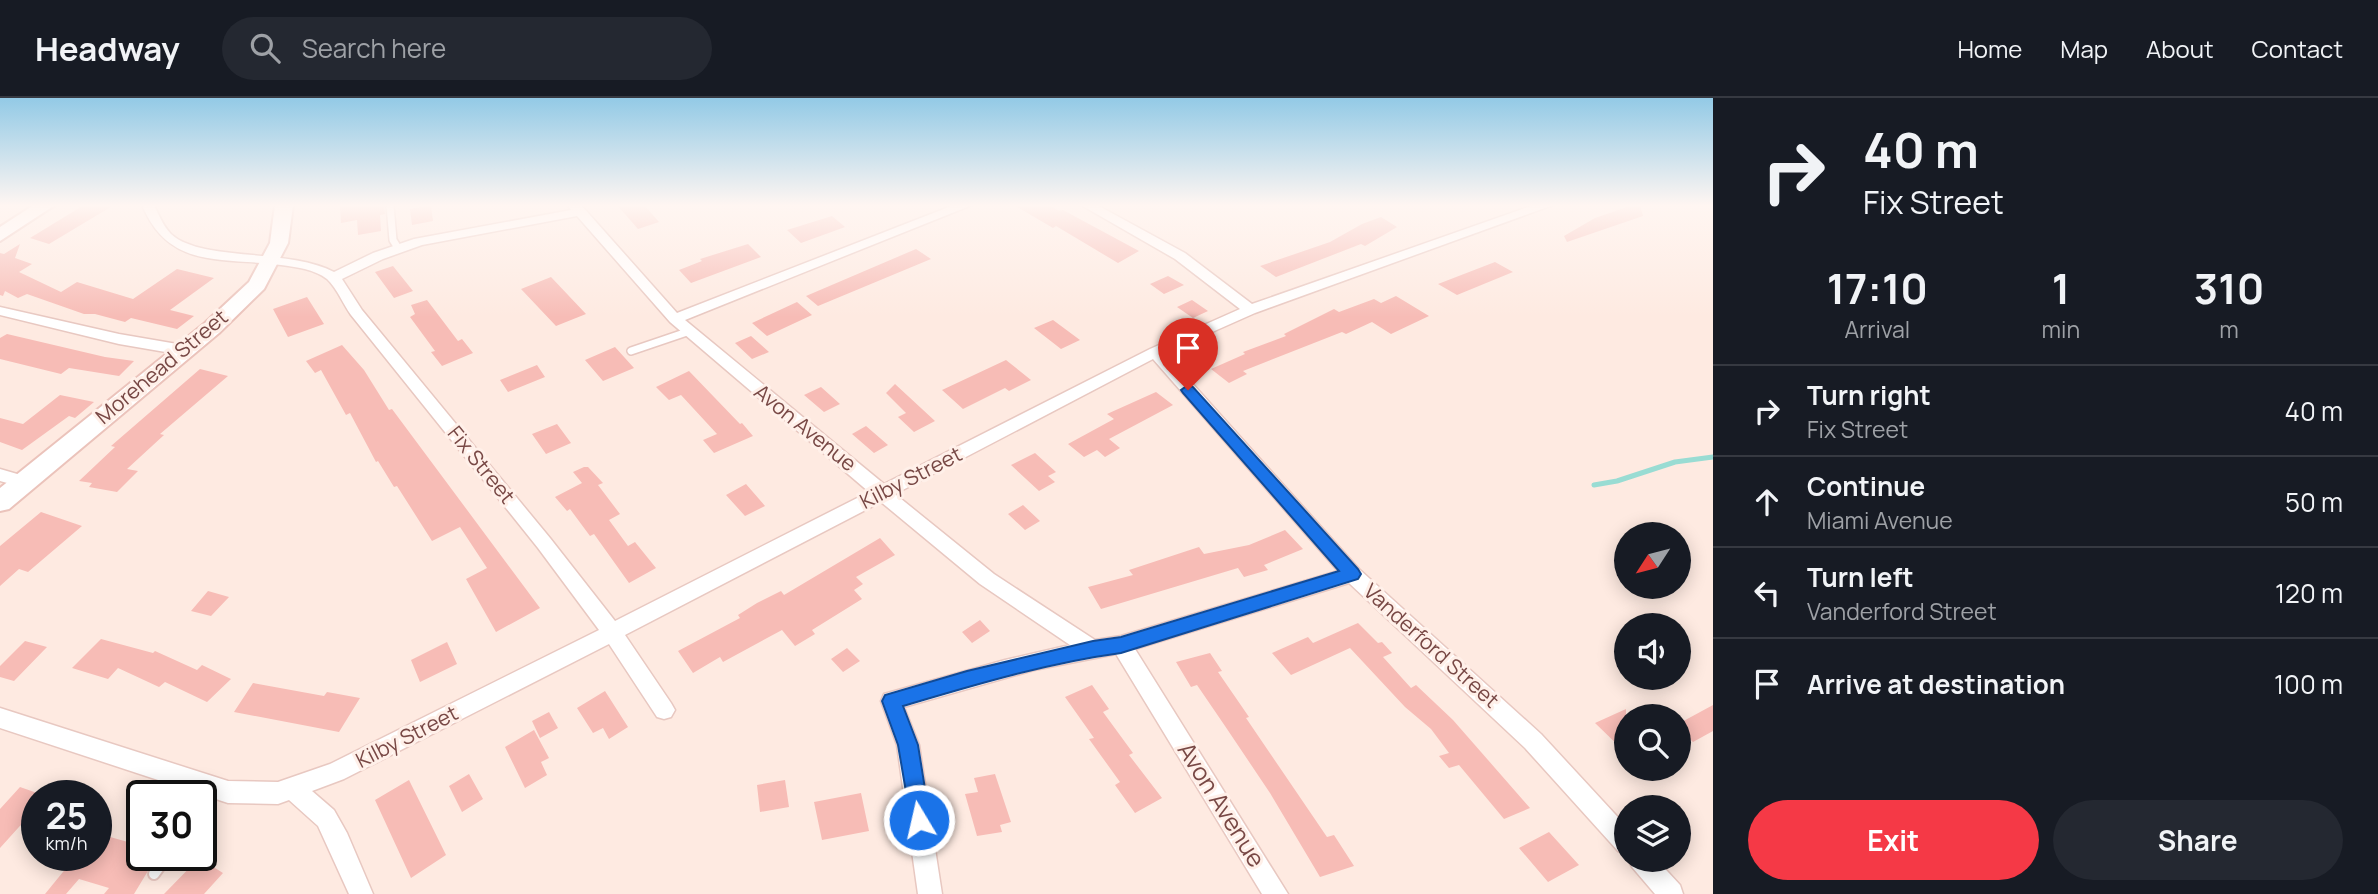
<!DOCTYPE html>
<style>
:root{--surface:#171b24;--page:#242831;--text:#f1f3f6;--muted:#9ea1a6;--line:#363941;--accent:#f53946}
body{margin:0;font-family:Manrope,sans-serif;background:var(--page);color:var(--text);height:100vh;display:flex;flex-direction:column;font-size:26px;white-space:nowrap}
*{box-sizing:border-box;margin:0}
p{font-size:23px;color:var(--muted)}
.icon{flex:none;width:38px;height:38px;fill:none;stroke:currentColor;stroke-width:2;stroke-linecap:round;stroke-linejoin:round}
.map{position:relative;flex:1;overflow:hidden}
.sheet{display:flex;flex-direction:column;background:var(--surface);width:665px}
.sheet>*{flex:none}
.guide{background:#171b24;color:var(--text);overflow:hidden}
.needle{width:46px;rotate:234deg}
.buttons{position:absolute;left:1614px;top:424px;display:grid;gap:14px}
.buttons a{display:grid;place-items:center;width:77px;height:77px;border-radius:50%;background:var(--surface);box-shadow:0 4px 18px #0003;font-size:35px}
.speed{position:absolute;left:21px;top:682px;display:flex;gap:14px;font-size:35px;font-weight:700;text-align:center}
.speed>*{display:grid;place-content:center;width:91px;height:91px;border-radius:50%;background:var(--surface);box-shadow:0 4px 18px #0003;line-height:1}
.speed small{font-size:18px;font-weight:400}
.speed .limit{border:4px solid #111;border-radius:10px;background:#fff;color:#111}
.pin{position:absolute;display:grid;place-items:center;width:60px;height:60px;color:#fff;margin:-72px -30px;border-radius:50% 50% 50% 0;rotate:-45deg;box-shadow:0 0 7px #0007}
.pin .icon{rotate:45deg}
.me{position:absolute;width:77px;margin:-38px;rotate:351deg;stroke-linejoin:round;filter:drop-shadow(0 0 5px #0008)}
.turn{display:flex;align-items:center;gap:24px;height:147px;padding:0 35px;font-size:32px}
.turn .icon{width:91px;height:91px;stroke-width:2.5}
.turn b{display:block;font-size:49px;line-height:60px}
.eta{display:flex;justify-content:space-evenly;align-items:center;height:119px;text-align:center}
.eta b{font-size:42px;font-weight:700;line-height:49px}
.action{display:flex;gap:14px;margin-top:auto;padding:14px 35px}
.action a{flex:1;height:80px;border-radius:42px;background:var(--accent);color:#fff;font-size:28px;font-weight:700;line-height:80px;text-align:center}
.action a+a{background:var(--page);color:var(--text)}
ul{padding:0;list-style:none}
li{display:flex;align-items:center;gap:21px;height:91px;padding:0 35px;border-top:2px solid var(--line)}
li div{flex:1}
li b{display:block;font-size:26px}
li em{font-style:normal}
header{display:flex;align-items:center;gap:42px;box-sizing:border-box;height:98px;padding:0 35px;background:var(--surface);border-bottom:2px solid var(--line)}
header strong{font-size:33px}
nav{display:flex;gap:38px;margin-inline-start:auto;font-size:24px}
.search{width:490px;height:63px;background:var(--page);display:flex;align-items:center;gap:18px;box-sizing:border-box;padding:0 24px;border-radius:38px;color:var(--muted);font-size:26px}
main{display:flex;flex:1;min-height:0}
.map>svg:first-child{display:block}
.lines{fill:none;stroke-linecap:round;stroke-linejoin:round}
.stream{stroke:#99dcd3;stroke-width:5}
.building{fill:#f7bcb6}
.lane-far1-casing{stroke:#e8c8c1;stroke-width:10}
.lane-casing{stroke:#e8c8c1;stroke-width:14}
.street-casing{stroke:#e8c8c1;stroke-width:3}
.secondary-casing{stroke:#ebc3bb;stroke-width:4}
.lane-far1{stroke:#fff;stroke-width:7}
.lane{stroke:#fff;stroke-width:10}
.street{fill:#fff;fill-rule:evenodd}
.secondary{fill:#fff;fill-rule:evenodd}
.route{fill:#1a73e8;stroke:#114b97;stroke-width:2}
.labels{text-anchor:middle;stroke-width:6;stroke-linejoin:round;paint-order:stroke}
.street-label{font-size:21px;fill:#784845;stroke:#fff0e9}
.near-street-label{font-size:24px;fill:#784845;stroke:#fff0e9}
</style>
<header>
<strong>Headway</strong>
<div class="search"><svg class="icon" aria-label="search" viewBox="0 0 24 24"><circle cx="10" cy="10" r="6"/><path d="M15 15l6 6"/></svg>Search here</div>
<nav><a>Home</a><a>Map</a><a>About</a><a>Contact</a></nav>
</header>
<main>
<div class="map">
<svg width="1713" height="796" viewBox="0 0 1713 796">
<rect width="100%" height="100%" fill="#feeae1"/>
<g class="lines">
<path class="stream" d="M 1594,387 L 1617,383 L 1675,364 L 1713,359"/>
</g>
<path class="building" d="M 84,107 L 114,107 L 49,146 L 30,140 Z
M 340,107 L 384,107 L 385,116 L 380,117 L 381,133 L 358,137 L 357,122 L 341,125 Z
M 617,107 L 644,107 L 659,124 L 638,131 Z
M 1014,107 L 1049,107 L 1059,113 L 1063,112 L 1139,153 L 1118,165 L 1056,128 L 1053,130 Z
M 1633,107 L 1640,107 L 1643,118 L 1567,144 L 1564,138 L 1595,120 Z
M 431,108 L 433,123 L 412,127 L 410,111 Z
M 832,118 L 845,129 L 801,145 L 787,132 Z
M 1381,119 L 1397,129 L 1365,148 L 1361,146 L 1276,179 L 1260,168 L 1330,144 L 1362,126 Z
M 20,146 L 15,160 L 32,166 L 19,174 L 61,194 L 77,184 L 133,201 L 177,171 L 214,180 L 170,212 L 194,218 L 177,231 L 131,220 L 125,224 L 95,216 L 84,216 L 27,196 L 18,200 L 5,193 L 3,198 L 0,197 L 0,155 L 4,156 Z
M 748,146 L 761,159 L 691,185 L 679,172 L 702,163 L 700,161 Z
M 916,151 L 931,161 L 818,208 L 806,198 Z
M 1495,164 L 1513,174 L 1457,197 L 1438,186 Z
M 393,168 L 413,193 L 394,200 L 375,174 Z
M 1168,178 L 1184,187 L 1164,196 L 1150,186 Z
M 551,179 L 586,216 L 556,228 L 521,191 Z
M 1396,198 L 1429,218 L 1391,236 L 1372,224 L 1346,236 L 1342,234 L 1243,273 L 1247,276 L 1229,285 L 1211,271 L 1245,256 L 1243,254 L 1286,238 L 1284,236 L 1334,211 L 1339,214 L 1374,201 L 1381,205 Z
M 307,199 L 324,226 L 288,239 L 273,211 Z
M 427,202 L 458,243 L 462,241 L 473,255 L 442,268 L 431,254 L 435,253 L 410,219 L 415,216 L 411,207 Z
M 1192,202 L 1208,213 L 1193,220 L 1177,209 Z
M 797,204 L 812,217 L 767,238 L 752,225 Z
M 1053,222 L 1080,242 L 1061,251 L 1034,230 Z
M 7,236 L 105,259 L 134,263 L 119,278 L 69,270 L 61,276 L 0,261 L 0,240 Z
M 751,238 L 769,254 L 752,261 L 735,245 Z
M 342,247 L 364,272 L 389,312 L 392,311 L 540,510 L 496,534 L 466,481 L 487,470 L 460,429 L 432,443 L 397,388 L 394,389 L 378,363 L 376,364 L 350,315 L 346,317 L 321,272 L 315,275 L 306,263 Z
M 615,249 L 634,270 L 603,283 L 585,262 Z
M 1006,262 L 1031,282 L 1009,293 L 1005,290 L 963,311 L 942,292 Z
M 537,267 L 545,279 L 508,294 L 500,282 Z
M 200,271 L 228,278 L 160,336 L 164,337 L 127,371 L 138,373 L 117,394 L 89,389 L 92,385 L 79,383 L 115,349 L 111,348 Z
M 689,273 L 740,326 L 742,325 L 753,338 L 714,355 L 703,342 L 717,336 L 681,297 L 669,302 L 656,289 Z
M 895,286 L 935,323 L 914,334 L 898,319 L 906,315 L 886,295 Z
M 821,289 L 840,306 L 824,314 L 804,297 Z
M 1156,294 L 1173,307 L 1109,341 L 1120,350 L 1105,359 L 1097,352 L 1084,359 L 1068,346 L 1114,321 L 1107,316 Z
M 60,297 L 94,304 L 75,320 L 69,318 L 22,352 L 0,344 L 0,320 L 23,326 Z
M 557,326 L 571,345 L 546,356 L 532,336 Z
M 866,328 L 888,347 L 874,355 L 852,336 Z
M 1035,355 L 1056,374 L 1048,378 L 1055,384 L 1039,393 L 1011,367 Z
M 584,369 L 588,369 L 603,385 L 598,387 L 620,416 L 609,422 L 628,448 L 635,444 L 656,470 L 629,485 L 594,436 L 590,438 L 570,411 L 567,413 L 555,399 L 582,385 L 573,374 Z
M 746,386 L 765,408 L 745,418 L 726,397 Z
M 1023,407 L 1040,423 L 1025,432 L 1008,416 Z
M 41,414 L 82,428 L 28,474 L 19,471 L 0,488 L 0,448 Z
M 1285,432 L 1303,451 L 1264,467 L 1268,472 L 1244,479 L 1238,470 L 1101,511 L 1088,489 L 1133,477 L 1129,472 L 1199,449 L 1204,456 L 1249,447 Z
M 880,440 L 895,457 L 856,479 L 863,486 L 854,492 L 862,501 L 812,532 L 815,536 L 795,548 L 782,532 L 723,564 L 720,559 L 693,575 L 678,553 L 740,520 L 738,517 L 757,505 L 781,493 L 784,497 Z
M 208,493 L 229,499 L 211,518 L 191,513 Z
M 980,522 L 990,533 L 972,545 L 962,534 Z
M 1358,525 L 1378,545 L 1382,544 L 1392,555 L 1383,559 L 1411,590 L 1416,587 L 1453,622 L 1530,710 L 1504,721 L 1459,667 L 1449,670 L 1439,658 L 1449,655 L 1431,631 L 1405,609 L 1350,550 L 1291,577 L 1272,555 L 1308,539 L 1313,545 Z
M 101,541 L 153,555 L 155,553 L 197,572 L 202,567 L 231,581 L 207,604 L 165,584 L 159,589 L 118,570 L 108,581 L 72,570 Z
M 25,543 L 47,549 L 14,583 L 0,579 L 0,568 Z
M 447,544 L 457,566 L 420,584 L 411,562 Z
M 847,550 L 860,563 L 843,574 L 831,561 Z
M 1210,555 L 1222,573 L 1218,574 L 1249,619 L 1246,620 L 1327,739 L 1334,737 L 1354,768 L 1320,779 L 1270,695 L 1225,628 L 1197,587 L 1191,589 L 1176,564 Z
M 253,585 L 324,598 L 327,594 L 360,600 L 339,634 L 234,614 Z
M 1092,587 L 1109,611 L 1103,614 L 1133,655 L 1129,657 L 1162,700 L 1135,715 L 1115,687 L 1120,684 L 1089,641 L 1094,640 L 1065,599 Z
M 605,593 L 628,629 L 609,641 L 603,630 L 593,635 L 577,610 Z
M 1713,607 L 1713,633 L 1693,644 L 1678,630 L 1678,626 Z
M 1626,611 L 1626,655 L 1595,625 Z
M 549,614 L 558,630 L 540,640 L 532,623 Z
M 534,632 L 549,660 L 541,664 L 547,677 L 525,690 L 505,649 Z
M 469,676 L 483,701 L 462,714 L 449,688 Z
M 995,676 L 1011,724 L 1000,727 L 1002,734 L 977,738 L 965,696 L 978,694 L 974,680 Z
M 409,682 L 446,757 L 411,780 L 375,702 Z
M 785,682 L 789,709 L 760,714 L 757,687 Z
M 20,689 L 37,695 L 37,709 L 0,750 L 0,711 Z
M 861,695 L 869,733 L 822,742 L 814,704 Z
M 1549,734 L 1579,767 L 1548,784 L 1519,750 Z
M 96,735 L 142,748 L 142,758 L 157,758 L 134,796 L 104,796 L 109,790 L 79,781 L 66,796 L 45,796 L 76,758 L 96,758 Z
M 199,760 L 223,775 L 204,796 L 164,796 Z"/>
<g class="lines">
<defs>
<path id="lane-far1" d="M 390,107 L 393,142 L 398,150
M 631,253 L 690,233"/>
<path id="lane" d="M 201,710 L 215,691
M 154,776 L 167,758"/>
<path id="street" d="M 142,107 L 154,107 C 159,117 163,128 171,136 C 201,164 289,150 334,174 L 373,155 L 414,141 L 571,112 L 568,107 L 581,107 L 677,215 L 954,107 L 972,107 L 685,222 L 884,386 L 1150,251 L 1240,211 L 1175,161 L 1081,107 L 1097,107 L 1185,155 L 1252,206 L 1534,107 L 1553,107 L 1255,215 L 1165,255 L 1359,471 L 1541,636 L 1626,728 L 1626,756 L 1618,753 L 1525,650 L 1349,485 L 1135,551 L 1288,796 L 1262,796 L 1116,556 L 1034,572 L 904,609 L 919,647 L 942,796 L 918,796 L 897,647 L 881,603 L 884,596 L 1005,562 L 1070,547 L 980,486 L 881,404 L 625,537 L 671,605 L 675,612 L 671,619 L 664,621 L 657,619 L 609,546 L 344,681 L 312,693 L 334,712 L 347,735 L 373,796 L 349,796 L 318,728 L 289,702 L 278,706 L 228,705 L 0,630 L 0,610 L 228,683 L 278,684 L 330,666 L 599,532 L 538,450 L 351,217 C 343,206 337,190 327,181 C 314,171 296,169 281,167 C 222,159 169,172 142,107 ZM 577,118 L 670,224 L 869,394 L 615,523 L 550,440 L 362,212 L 342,181 L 383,161 L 422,147 ZM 1153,261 L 1338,473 L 1121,538 L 1095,542 L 994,476 L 895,396 Z
M 0,209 L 119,236 L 183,247 L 191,252 L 183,257 L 119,246 L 0,217 Z
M 0,371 L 31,380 L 34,384 L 31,388 L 25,390 L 0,383 Z
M 1628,761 L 1656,761 L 1680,787 L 1683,796 L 1655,796 L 1632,769 Z"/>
<path id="secondary" d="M 34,107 L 55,107 L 0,143 L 0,129 Z
M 275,107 L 293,107 L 288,145 L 264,191 L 219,235 L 9,411 L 0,413 L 0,390 L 205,225 L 249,184 L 270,145 Z"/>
</defs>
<use href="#lane-far1" class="lane-far1-casing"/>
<use href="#lane" class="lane-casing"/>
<use href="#street" class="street-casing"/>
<use href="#secondary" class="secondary-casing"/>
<use href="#lane-far1" class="lane-far1"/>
<use href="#lane" class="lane"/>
<use href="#street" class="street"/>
<use href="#secondary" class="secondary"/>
</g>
<linearGradient id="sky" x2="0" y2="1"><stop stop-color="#93cae6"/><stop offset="0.49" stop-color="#fff6f2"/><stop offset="1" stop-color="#fff6f2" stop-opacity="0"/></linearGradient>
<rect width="1713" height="219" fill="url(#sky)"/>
<path class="route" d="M 1188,287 L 1193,289 L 1358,471 L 1361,476 L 1358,481 L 1121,555 C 1047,565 974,587 903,608 L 918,647 L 930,722 L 926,729 L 919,732 L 912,729 L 898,647 L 882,603 L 885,597 L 967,573 L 1093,543 L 1121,539 L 1339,473 L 1183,295 L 1181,292 Z"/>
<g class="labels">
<g class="street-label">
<text transform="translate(162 269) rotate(-40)" y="7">Morehead Street</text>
<text transform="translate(805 330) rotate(39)" y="7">Avon Avenue</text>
<text transform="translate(481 367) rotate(51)" y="7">Fix Street</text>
<text transform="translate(911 380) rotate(-27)" y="7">Kilby Street</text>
<text transform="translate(1431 548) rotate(42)" y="7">Vanderford Street</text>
<text transform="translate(407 639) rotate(-27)" y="7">Kilby Street</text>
</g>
<g class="near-street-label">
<text transform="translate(1221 707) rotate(58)" y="8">Avon Avenue</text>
</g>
</g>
</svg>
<div class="buttons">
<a><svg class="needle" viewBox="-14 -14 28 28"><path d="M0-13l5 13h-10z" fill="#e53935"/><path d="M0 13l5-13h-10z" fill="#9ea1a6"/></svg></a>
<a><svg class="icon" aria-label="sound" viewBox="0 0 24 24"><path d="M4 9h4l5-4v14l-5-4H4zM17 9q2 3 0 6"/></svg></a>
<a><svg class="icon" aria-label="search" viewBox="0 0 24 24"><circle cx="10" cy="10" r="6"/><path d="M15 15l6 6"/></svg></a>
<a><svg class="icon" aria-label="layers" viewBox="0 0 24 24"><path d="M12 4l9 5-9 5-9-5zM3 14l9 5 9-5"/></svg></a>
</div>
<div class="speed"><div>25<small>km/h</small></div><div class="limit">30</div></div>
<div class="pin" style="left:1188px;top:292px;background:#d93025"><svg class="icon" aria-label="arrive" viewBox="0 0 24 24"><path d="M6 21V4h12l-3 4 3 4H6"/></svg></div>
<svg class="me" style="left:919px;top:722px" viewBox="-20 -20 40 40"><circle r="17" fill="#1a73e8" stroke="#fff" stroke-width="3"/><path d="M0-11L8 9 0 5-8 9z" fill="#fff"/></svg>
</div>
<section class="sheet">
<div class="guide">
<div class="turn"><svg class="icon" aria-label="right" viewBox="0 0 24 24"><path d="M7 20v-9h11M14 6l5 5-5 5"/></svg><div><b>40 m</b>Fix Street</div></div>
</div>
<div class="eta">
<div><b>17:10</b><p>Arrival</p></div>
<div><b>1</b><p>min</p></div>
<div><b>310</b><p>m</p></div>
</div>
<ul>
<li><svg class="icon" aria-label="right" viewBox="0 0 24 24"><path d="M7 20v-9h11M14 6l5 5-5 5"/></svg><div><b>Turn right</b><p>Fix Street</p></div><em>40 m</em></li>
<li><svg class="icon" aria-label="ahead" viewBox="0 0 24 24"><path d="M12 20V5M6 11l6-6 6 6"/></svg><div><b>Continue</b><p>Miami Avenue</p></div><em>50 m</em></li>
<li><svg class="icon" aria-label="left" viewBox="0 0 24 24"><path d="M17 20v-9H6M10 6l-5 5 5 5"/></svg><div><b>Turn left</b><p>Vanderford Street</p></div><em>120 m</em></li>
<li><svg class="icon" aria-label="arrive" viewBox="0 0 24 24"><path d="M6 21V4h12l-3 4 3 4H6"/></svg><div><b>Arrive at destination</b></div><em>100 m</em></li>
</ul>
<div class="action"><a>Exit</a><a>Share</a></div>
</section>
</main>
